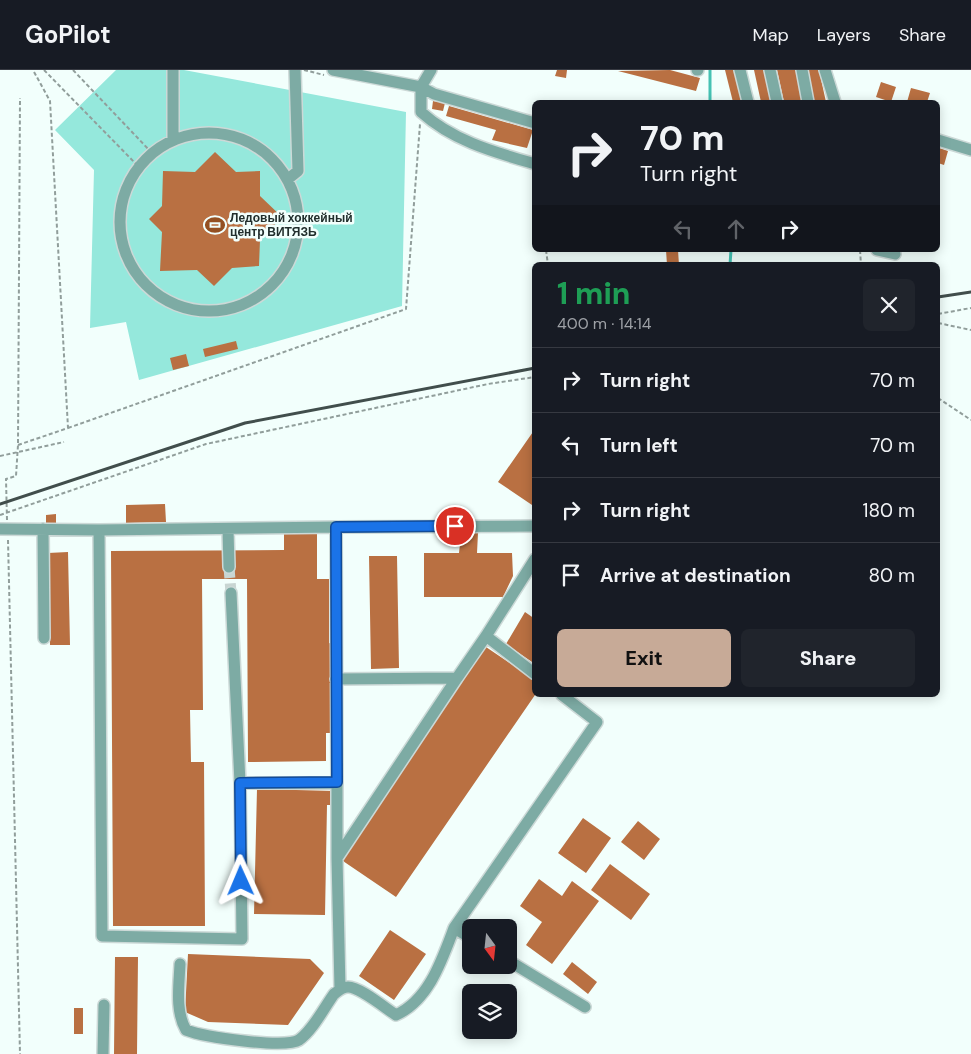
<!DOCTYPE html>
<meta charset="utf-8">
<style>
:root{--surface:#171b24;--page:#20242c;--text:#f1f3f6;--muted:#9ea1a6;--line:#363941;--accent:#c7aa97}
body{margin:0;font-family:"DM Sans",sans-serif;background:var(--page);color:var(--text);height:100vh;display:flex;flex-direction:column;font-size:19px;white-space:nowrap}
*{box-sizing:border-box;margin:0}
p{font-size:16px;color:var(--muted)}
.icon{flex:none;width:28px;height:28px;fill:none;stroke:currentColor;stroke-width:2;stroke-linecap:round;stroke-linejoin:round}
.map{position:relative;flex:1;overflow:hidden}
.panel{position:absolute;left:532px;top:192px;width:408px;height:435px;display:flex;flex-direction:column;background:var(--surface);border-radius:8px;box-shadow:0 2px 12px #0003}
.panel>*{flex:none}
.guide{position:absolute;left:532px;top:30px;width:408px;height:152px;border-radius:8px;box-shadow:0 2px 12px #0003;background:#171b24;color:var(--text);overflow:hidden}
.needle{width:32px;rotate:165deg}
.buttons{position:absolute;left:462px;top:849px;display:grid;gap:10px}
.buttons a{display:grid;place-items:center;width:55px;height:55px;border-radius:8px;background:var(--surface);box-shadow:0 2px 12px #0003;font-size:25px}
.pin{position:absolute;display:grid;place-items:center;width:42px;height:42px;color:#fff;margin:-21px;border:2px solid #fff;border-radius:50%;box-shadow:0 1px 5px #0007}
.me{position:absolute;width:55px;margin:-28px;rotate:359deg;stroke-linejoin:round;filter:drop-shadow(0 0 4px #0008)}
.turn{display:flex;align-items:center;gap:18px;height:105px;padding:0 25px;font-size:22px}
.turn .icon{width:65px;height:65px;stroke-width:2.5}
.turn b{display:block;font-size:35px;line-height:42px}
.lanes{display:flex;align-items:center;height:48px;padding:0 25px;background:#0003;justify-content:center;gap:25px;direction:ltr}
.lanes .off{opacity:.35}
.round{display:grid;place-items:center;flex:none;width:52px;height:52px;border-radius:8px;background:var(--page)}
.overview{display:flex;align-items:center;justify-content:space-between;height:85px;padding:0 25px}
h1{font-size:30px;font-weight:800;line-height:38px;color:#1e9e55}
.primary-button{display:flex;gap:10px;margin-top:auto;padding:10px 25px}
.primary-button a{flex:1;height:58px;border-radius:8px;background:var(--accent);color:#111;font-size:20px;font-weight:800;line-height:58px;text-align:center}
.primary-button a+a{background:var(--page);color:var(--text)}
ul{padding:0;list-style:none}
li{display:flex;align-items:center;gap:15px;height:65px;padding:0 25px;border-top:1px solid var(--line)}
li div{flex:1}
li b{display:block;font-size:19px}
li em{font-style:normal}
header{display:flex;align-items:center;gap:30px;box-sizing:border-box;height:70px;padding:0 25px;background:var(--surface);border-bottom:1px solid var(--line)}
header strong{font-size:24px}
nav{display:flex;gap:28px;margin-inline-start:auto;font-size:18px}
.map>svg:first-child{display:block}
.green{fill:#95e8dc}
.lines{fill:none;stroke-linecap:round;stroke-linejoin:round}
.stream{stroke:#45c2b3;stroke-width:3}
.building{fill:#b97042}
.minor-tunnel{stroke:#c8d5d2;stroke-width:11;stroke-dasharray:11 5.5;stroke-linecap:butt}
.minor-casing{stroke:#ccd9d7;stroke-width:14}
.path{stroke:#919e9b;stroke-width:2;stroke-dasharray:4 2.5;stroke-linecap:butt}
.minor{stroke:#7daba4;stroke-width:11}
.rail{stroke:#414e4c;stroke-width:3}
.route-casing{stroke:#114b97;stroke-width:12}
.route{stroke:#1a73e8;stroke-width:9}
.labels{text-anchor:middle;stroke-width:5;stroke-linejoin:round;paint-order:stroke}
.poi-label{font-size:12px;font-weight:bold;fill:#212e2c;stroke:#f2fffc;text-anchor:start}
</style>
<header>
<strong>GoPilot</strong>
<nav><a>Map</a><a>Layers</a><a>Share</a></nav>
</header>
<div class="map">
<svg width="971" height="984" viewBox="0 0 971 984">
<rect width="100%" height="100%" fill="#f2fffc"/>
<path class="green" d="M 116,0 L 184,0 L 406,42 L 402,236 L 139,310 L 126,252 L 90,258 L 94,100 L 55,60 Z"/>
<g class="lines">
<path class="stream" d="M 710,32 L 710,0
M 730,195 L 731,180"/>
</g>
<path class="building" d="M 557,0 L 567,0 L 566,8 L 555,6 Z
M 670,0 L 700,8 L 696,21 L 618,1 Z
M 725,0 L 735,0 L 743,32 L 733,32 Z
M 754,0 L 766,0 L 774,32 L 761,32 Z
M 777,0 L 797,0 L 804,32 L 784,32 Z
M 807,0 L 819,0 L 826,32 L 814,32 Z
M 881,12 L 896,17 L 891,32 L 876,27 Z
M 911,18 L 930,23 L 927,32 L 907,32 Z
M 433,31 L 445,33 L 443,41 L 432,39 Z
M 449,36 L 533,60 L 527,78 L 492,70 L 496,60 L 446,46 Z
M 939,78 L 948,81 L 944,95 L 938,93 Z
M 215,82 L 236,102 L 260,101 L 260,126 L 282,147 L 260,170 L 259,196 L 232,198 L 214,216 L 197,200 L 160,201 L 162,162 L 149,149 L 162,136 L 163,101 L 195,102 Z
M 666,180 L 678,180 L 679,195 L 667,195 Z
M 236,271 L 238,279 L 205,287 L 203,279 Z
M 186,284 L 189,296 L 173,300 L 170,288 Z
M 535,359 L 535,437 L 498,412 Z
M 165,434 L 166,452 L 126,453 L 126,435 Z
M 56,444 L 56,455 L 46,455 L 46,445 Z
M 284,462 L 317,462 L 317,509 L 329,509 L 329,573 L 333,574 L 334,663 L 326,663 L 326,691 L 248,692 L 247,509 L 202,509 L 203,640 L 190,640 L 191,692 L 204,692 L 205,856 L 113,856 L 111,481 L 284,480 Z
M 478,463 L 477,483 L 512,483 L 513,506 L 503,527 L 424,527 L 424,483 L 459,483 L 461,464 Z
M 68,482 L 70,575 L 50,575 L 48,483 Z
M 369,486 L 397,486 L 399,598 L 371,599 Z
M 525,542 L 535,549 L 535,594 L 506,574 Z
M 486,577 L 535,610 L 535,625 L 396,827 L 340,789 Z
M 257,719 L 335,721 L 334,735 L 327,735 L 325,845 L 254,844 Z
M 583,748 L 611,768 L 586,803 L 558,783 Z
M 638,751 L 660,769 L 644,790 L 621,772 Z
M 610,794 L 650,824 L 631,850 L 591,820 Z
M 539,809 L 562,826 L 572,811 L 599,831 L 552,894 L 526,875 L 542,852 L 520,836 Z
M 390,860 L 426,884 L 394,930 L 359,906 Z
M 188,884 L 310,889 L 324,903 L 288,955 L 208,952 L 185,942 Z
M 115,887 L 138,887 L 137,984 L 114,984 Z
M 572,892 L 597,912 L 588,924 L 563,904 Z
M 74,938 L 83,938 L 83,964 L 74,964 Z"/>
<g class="lines">
<path class="minor-tunnel" d="M 229,497 L 231,523"/>
<defs>
<path id="minor" d="M 173,0 L 173,70
M 333,0 L 421,17 L 434,24 L 535,53
M 431,0 L 421,17 L 421,42 C 453,71 494,82 535,94
M 697,0 L 698,0
M 740,0 L 748,32
M 770,0 L 777,32
M 802,0 L 808,32
M 825,0 L 835,32
M120 152a89 89 0 1 1 178 0a89 89 0 1 1-178 0Z
M 938,70 L 971,80
M 288,109 L 298,101 L 295,0
M 877,180 L 895,184
M 336,457 L 535,456
M 0,459 L 99,460 L 336,457 L 337,713 L 240,713 L 231,523
M 43,459 L 44,568
M 228,459 L 229,497
M 99,460 L 102,866 L 242,869 L 240,713
M 486,566 L 535,604
M 336,609 L 457,608 L 486,566 L 535,489
M 337,713 L 337,788 L 457,608
M 337,788 L 340,919
M 471,868 L 454,858 L 597,652 L 562,625
M 509,891 L 585,937
M 180,894 C 179,916 175,941 186,960 C 204,967 285,979 299,970 C 313,960 324,938 334,924 C 338,921 342,917 348,917 C 360,917 385,938 396,945 C 429,930 442,890 454,858
M 103,984 L 104,935"/>
</defs>
<use href="#minor" class="minor-casing"/>
<path class="path" d="M 44,0 L 139,97
M 73,0 L 152,83
M 304,0 L 324,5
M 546,180 L 548,195
M 860,180 L 861,195
M 938,244 L 971,238
M 938,253 L 971,260
M 938,328 L 971,350
M 68,358 L 406,239 L 420,54
M 18,375 L 68,358 L 50,31 L 33,0
M 0,386 L 64,372
M 0,445 L 206,374 L 488,314 L 535,307
M 7,450 L 6,409 L 16,406 L 18,375 L 20,28
M 8,470 L 20,984"/>
<use href="#minor" class="minor"/>
<path class="rail" d="M 938,227 L 971,222
M 0,434 L 245,353 L 535,298"/>
</g>
<g class="lines">
<defs>
<path id="route" d="M 241,811 L 240,713 L 337,712 L 336,457 L 455,456"/>
</defs>
<use href="#route" class="route-casing"/>
<use href="#route" class="route"/>
</g>
<defs>
<symbol id="stadium-bare" viewBox="-9 -9 18 18"><path d="M0-5a6.5 5 0 1 0 0 10a6.5 5 0 1 0 0-10ZM-3.5-1.8h7v3.6h-7Z" fill="#945022" stroke="#f2fffc" stroke-width="2.5" paint-order="stroke"/></symbol>
</defs>
<g fill-rule="evenodd">
<use href="#stadium-bare" x="201" y="141" width="28" height="28"/>
</g>
<g class="labels">
<g class="poi-label">
<text x="230" y="152">Ледовый хоккейный<tspan x="230" dy="14">центр ВИТЯЗЬ</tspan></text>
</g>
</g>
</svg>
<div class="buttons">
<a><svg class="needle" viewBox="-14 -14 28 28"><path d="M0-13l5 13h-10z" fill="#e53935"/><path d="M0 13l5-13h-10z" fill="#9ea1a6"/></svg></a>
<a><svg class="icon" aria-label="layers" viewBox="0 0 24 24"><path d="M12 4l9 5-9 5-9-5zM3 14l9 5 9-5"/></svg></a>
</div>
<div class="pin" style="left:455px;top:456px;background:#d93025"><svg class="icon" aria-label="arrive" viewBox="0 0 24 24"><path d="M6 21V4h12l-3 4 3 4H6"/></svg></div>
<svg class="me" style="left:241px;top:811px" viewBox="-20 -20 40 40"><path d="M0-17L14 15 0 8-14 15z" fill="#1a73e8" stroke="#fff" stroke-width="4"/></svg>
<div class="guide">
<div class="turn"><svg class="icon" aria-label="right" viewBox="0 0 24 24"><path d="M7 20v-9h11M14 6l5 5-5 5"/></svg><div><b>70 m</b>Turn right</div></div>
<div class="lanes"><svg class="icon off" aria-label="left" viewBox="0 0 24 24"><path d="M17 20v-9H6M10 6l-5 5 5 5"/></svg><svg class="icon off" aria-label="ahead" viewBox="0 0 24 24"><path d="M12 20V5M6 11l6-6 6 6"/></svg><svg class="icon" aria-label="right" viewBox="0 0 24 24"><path d="M7 20v-9h11M14 6l5 5-5 5"/></svg></div>
</div>
<section class="panel">
<div class="overview"><div><h1>1 min</h1><p>400 m · 14:14</p></div><a class="round"><svg class="icon" aria-label="close" viewBox="0 0 24 24"><path d="M6 6l12 12M18 6L6 18"/></svg></a></div>
<ul>
<li><svg class="icon" aria-label="right" viewBox="0 0 24 24"><path d="M7 20v-9h11M14 6l5 5-5 5"/></svg><div><b>Turn right</b></div><em>70 m</em></li>
<li><svg class="icon" aria-label="left" viewBox="0 0 24 24"><path d="M17 20v-9H6M10 6l-5 5 5 5"/></svg><div><b>Turn left</b></div><em>70 m</em></li>
<li><svg class="icon" aria-label="right" viewBox="0 0 24 24"><path d="M7 20v-9h11M14 6l5 5-5 5"/></svg><div><b>Turn right</b></div><em>180 m</em></li>
<li><svg class="icon" aria-label="arrive" viewBox="0 0 24 24"><path d="M6 21V4h12l-3 4 3 4H6"/></svg><div><b>Arrive at destination</b></div><em>80 m</em></li>
</ul>
<div class="primary-button"><a>Exit</a><a>Share</a></div>
</section>
</div>
